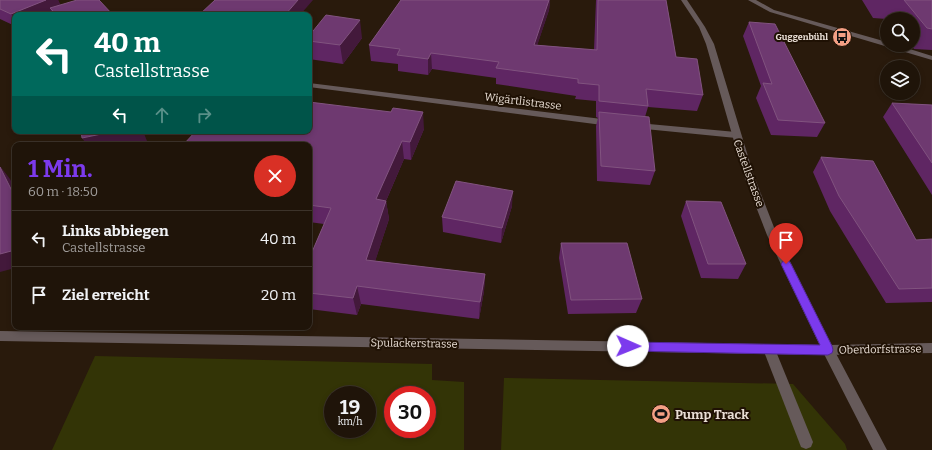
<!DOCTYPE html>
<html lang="de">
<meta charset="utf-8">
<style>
:root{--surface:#1f1409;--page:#271d12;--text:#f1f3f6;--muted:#a19e9c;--line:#3c332a;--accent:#7c3aed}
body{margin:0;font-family:Bitter,serif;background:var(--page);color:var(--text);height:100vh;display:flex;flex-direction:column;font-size:15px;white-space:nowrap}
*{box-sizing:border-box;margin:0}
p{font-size:13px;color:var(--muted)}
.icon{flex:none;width:22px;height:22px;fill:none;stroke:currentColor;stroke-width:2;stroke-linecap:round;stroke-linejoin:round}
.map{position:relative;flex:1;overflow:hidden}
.panel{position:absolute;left:12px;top:142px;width:300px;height:188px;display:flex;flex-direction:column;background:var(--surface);border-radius:8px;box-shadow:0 2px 6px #0003,0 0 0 1px var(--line)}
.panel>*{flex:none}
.top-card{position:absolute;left:12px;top:12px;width:300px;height:122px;border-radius:8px;box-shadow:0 2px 6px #0003,0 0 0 1px var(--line);background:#00695c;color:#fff;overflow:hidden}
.buttons{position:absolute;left:880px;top:12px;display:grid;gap:8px}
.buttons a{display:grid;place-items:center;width:40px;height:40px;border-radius:50%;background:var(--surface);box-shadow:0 2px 6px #0003,0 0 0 1px var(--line);font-size:20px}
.speed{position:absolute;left:324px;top:386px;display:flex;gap:8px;font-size:20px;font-weight:700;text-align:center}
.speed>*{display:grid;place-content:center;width:52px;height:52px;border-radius:50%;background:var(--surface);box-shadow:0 2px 6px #0003,0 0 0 1px var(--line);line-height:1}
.speed small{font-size:10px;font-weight:400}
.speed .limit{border:6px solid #d22;background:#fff;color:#111}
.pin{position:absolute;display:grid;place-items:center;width:34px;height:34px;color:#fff;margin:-41px -17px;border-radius:50% 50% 50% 0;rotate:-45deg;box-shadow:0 0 4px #0007}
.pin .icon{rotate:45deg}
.me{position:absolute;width:44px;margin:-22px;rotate:91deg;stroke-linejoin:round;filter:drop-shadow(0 0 3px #0008)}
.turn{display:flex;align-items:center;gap:14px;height:84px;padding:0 16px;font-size:18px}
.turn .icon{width:52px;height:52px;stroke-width:2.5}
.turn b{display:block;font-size:28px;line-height:34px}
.lanes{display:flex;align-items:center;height:38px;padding:0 16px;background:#0003;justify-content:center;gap:20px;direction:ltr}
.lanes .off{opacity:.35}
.round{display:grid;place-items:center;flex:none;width:42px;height:42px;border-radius:21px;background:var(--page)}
.head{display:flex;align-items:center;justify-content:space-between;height:68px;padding:0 16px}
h1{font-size:24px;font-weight:700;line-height:30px;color:var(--accent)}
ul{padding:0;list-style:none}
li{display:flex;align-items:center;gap:12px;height:56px;padding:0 16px;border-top:1px solid var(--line)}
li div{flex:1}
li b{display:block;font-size:15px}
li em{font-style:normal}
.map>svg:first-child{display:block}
.green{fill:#333406;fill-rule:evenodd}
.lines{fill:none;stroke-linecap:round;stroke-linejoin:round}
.service{fill:#665a5a;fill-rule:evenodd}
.minor{fill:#665a5a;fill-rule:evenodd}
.tertiary{fill:#665a5a;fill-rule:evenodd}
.wall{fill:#5f2663}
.shaded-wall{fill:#43193b}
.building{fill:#6e3970;stroke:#81537f}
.route{fill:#7c3aed;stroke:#51269a}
.labels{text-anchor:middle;stroke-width:4;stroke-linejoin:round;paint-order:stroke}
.far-poi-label{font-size:9px;font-weight:bold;fill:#e8ddd4;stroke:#1f1104;text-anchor:end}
.street-label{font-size:11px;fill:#e8ddd4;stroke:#1f1104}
.near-poi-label{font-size:13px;font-weight:bold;fill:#e8ddd4;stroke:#1f1104;text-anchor:start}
</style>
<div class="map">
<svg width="932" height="450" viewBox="0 0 932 450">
<rect width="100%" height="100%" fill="#291a0c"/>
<path class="green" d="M 95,356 L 432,364 L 432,380 L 464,382 L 464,450 L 52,450 ZM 333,395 L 367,395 L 367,429 L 333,429 ZM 393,395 L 427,395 L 427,429 L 393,429 Z
M 504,378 L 793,384 L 845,444 L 847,450 L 501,450 Z"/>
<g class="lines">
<path class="service" d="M 769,344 L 773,345 L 775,349 L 813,442 L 811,447 L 806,449 L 801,447 L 763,349 L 765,345 Z"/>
<path class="minor" d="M 748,0 L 756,0 L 774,10 L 887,42 L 887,45 L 897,45 L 932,56 L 932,60 L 770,12 Z
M 309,83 L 610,120 L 614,123 L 610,126 L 309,87 Z
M 638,123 L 736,132 L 740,135 L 736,138 L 635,128 L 634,126 Z
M 0,331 L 828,345 L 932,343 L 932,353 L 828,355 L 0,341 Z"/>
<path class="tertiary" d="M 681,0 L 687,0 L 705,27 L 714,44 L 754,176 L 777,235 L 832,346 L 887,450 L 873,450 L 824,354 L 767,235 L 744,176 L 706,44 L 699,27 Z"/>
</g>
<path class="wall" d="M 0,0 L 58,0 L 60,5 L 113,15 L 54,15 L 53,14 L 15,15 L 15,26 L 0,19 Z
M 401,0 L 550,0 L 549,10 L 537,45 L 594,50 L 596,0 L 666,0 L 676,57 L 703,95 L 697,111 L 648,107 L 645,117 L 655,171 L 650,185 L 597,181 L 596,126 L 598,118 L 596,117 L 596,101 L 575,99 L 576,96 L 496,84 L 496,78 L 432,69 L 428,75 L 398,71 L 398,64 L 371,61 L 369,45 Z
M 862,0 L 932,0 L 932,50 L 914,49 L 911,45 L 913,45 L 913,19 L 887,19 L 873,18 Z
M 749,22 L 825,123 L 817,137 L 771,135 L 756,98 L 761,86 L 743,36 Z
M 309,36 L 362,38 L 343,64 L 309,59 Z
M 892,103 L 932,105 L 932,195 L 883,117 Z
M 424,129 L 411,160 L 404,159 L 386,201 L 389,219 L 375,261 L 485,274 L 484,291 L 479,319 L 361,304 L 357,315 L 309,309 L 309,259 L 324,224 L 309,222 L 309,145 Z
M 821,157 L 916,240 L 932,239 L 932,302 L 886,303 L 830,211 L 813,172 Z
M 686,201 L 746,264 L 738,279 L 701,278 L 681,216 Z
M 512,206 L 501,243 L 443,232 L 442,217 Z
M 561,243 L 642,299 L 636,313 L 568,314 L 559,258 Z"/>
<path class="shaded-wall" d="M 46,0 L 58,0 L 63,9 L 50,8 L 53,14 L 49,15 L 15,15 L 15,20 L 11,14 Z
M 298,0 L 313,0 L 300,15 L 285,15 Z
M 549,0 L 550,0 L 549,10 L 532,61 L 534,45 Z
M 360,20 L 362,38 L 343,64 L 340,45 Z
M 431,53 L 432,69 L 428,75 L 428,59 Z
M 423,112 L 424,129 L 411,160 L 410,142 Z
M 116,131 L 143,131 L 147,141 L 127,145 L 87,145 L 82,138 Z
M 402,141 L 404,159 L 379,217 L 376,199 Z
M 0,166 L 10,179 L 15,189 L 15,197 Z
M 513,191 L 512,206 L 501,243 L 502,228 Z
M 386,201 L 389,219 L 370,277 L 366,260 Z
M 15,250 L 15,268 L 0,272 L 0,254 Z
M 485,274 L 484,291 L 479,319 L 480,302 Z
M 357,286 L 361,304 L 357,315 L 353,298 Z"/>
<path class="building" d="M 0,0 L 46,0 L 11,14 L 0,9 Z
M 77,0 L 99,0 L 113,15 L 57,15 L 50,8 Z
M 215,0 L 298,0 L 285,15 L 199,15 Z
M 401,0 L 549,0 L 534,45 L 597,50 L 598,0 L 666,0 L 676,57 L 697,59 L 703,95 L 646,89 L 648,106 L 599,101 L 599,85 L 578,83 L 578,79 L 496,68 L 499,62 L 431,53 L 428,59 L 397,55 L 400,49 L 369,45 Z
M 904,0 L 932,0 L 932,29 L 927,28 Z
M 326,15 L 360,20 L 340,45 L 309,41 L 309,36 Z
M 749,22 L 775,24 L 825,123 L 778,120 L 763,83 L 772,84 Z
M 309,102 L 391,112 L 393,108 L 423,112 L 410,142 L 402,141 L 376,199 L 386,201 L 366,260 L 485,274 L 480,302 L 357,286 L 353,298 L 309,293 L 309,259 L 331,208 L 309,205 L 309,145 L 183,145 L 196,131 L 309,131 Z
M 892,103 L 932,105 L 932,163 Z
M 599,112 L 649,117 L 655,171 L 601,166 Z
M 81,131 L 116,131 L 82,138 Z
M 821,157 L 873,161 L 916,240 L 932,239 L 932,288 L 899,289 L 839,196 Z
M 0,167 L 15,197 L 15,250 L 0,254 Z
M 456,181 L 513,191 L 502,228 L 442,217 Z
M 686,201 L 721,202 L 746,264 L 708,264 Z
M 561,243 L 627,243 L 642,299 L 571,300 Z"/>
<path class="route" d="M 786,260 L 789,261 L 791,264 L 832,346 L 833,350 L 832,353 L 828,355 L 628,351 L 624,350 L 622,346 L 624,343 L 628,342 L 820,345 L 781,264 L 783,261 Z"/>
<defs>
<symbol id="bus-disc" viewBox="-11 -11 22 22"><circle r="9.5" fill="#f39f84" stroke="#1f1104"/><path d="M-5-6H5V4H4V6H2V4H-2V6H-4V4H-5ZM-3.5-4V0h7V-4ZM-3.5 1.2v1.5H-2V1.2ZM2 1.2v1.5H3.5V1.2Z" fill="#111"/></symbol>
<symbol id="stadium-disc" viewBox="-11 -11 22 22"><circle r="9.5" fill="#f39f84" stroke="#1f1104"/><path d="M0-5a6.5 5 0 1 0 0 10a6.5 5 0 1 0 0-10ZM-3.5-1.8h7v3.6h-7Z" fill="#111"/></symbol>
</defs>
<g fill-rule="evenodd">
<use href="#bus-disc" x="831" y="26" width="22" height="22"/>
<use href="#stadium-disc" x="650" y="403" width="22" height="22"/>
</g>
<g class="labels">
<g class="far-poi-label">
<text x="828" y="40">Guggenbühl</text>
</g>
<g class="street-label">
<text transform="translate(523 101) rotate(7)" y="4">Wigärtlistrasse</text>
<text transform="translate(749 173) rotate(70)" y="4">Castellstrasse</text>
<text transform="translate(414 343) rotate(1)" y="4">Spulackerstrasse</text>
<text transform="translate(880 349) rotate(-1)" y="4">Oberdorfstrasse</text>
</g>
<g class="near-poi-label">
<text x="675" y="419">Pump Track</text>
</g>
</g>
</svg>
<div class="buttons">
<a><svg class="icon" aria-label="search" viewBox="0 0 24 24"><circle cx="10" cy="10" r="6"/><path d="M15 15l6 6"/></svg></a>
<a><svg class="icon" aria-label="layers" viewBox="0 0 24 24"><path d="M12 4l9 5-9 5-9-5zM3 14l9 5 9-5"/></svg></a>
</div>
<div class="speed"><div>19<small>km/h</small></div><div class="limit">30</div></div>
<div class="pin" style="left:786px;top:264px;background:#d93025"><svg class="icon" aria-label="arrive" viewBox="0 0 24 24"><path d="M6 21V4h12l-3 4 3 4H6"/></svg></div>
<svg class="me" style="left:628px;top:346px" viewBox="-20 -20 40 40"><circle r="19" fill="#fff"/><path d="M0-13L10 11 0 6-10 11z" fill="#7c3aed"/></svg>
<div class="top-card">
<div class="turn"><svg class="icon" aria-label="left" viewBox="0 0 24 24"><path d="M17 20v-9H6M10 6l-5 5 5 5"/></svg><div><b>40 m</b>Castellstrasse</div></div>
<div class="lanes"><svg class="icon" aria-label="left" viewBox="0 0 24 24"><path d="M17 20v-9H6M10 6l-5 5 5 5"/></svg><svg class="icon off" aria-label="ahead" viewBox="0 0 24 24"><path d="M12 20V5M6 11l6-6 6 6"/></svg><svg class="icon off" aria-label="right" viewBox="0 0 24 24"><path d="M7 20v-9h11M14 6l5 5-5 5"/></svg></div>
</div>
<section class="panel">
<div class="head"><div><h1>1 Min.</h1><p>60 m · 18:50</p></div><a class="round" style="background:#d93025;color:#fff"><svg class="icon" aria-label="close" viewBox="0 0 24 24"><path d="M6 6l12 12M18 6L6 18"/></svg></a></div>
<ul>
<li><svg class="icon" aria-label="left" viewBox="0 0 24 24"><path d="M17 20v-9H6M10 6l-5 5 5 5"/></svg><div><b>Links abbiegen</b><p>Castellstrasse</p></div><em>40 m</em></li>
<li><svg class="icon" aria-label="arrive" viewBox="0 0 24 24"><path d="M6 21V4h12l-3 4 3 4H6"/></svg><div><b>Ziel erreicht</b></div><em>20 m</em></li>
</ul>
</section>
</div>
